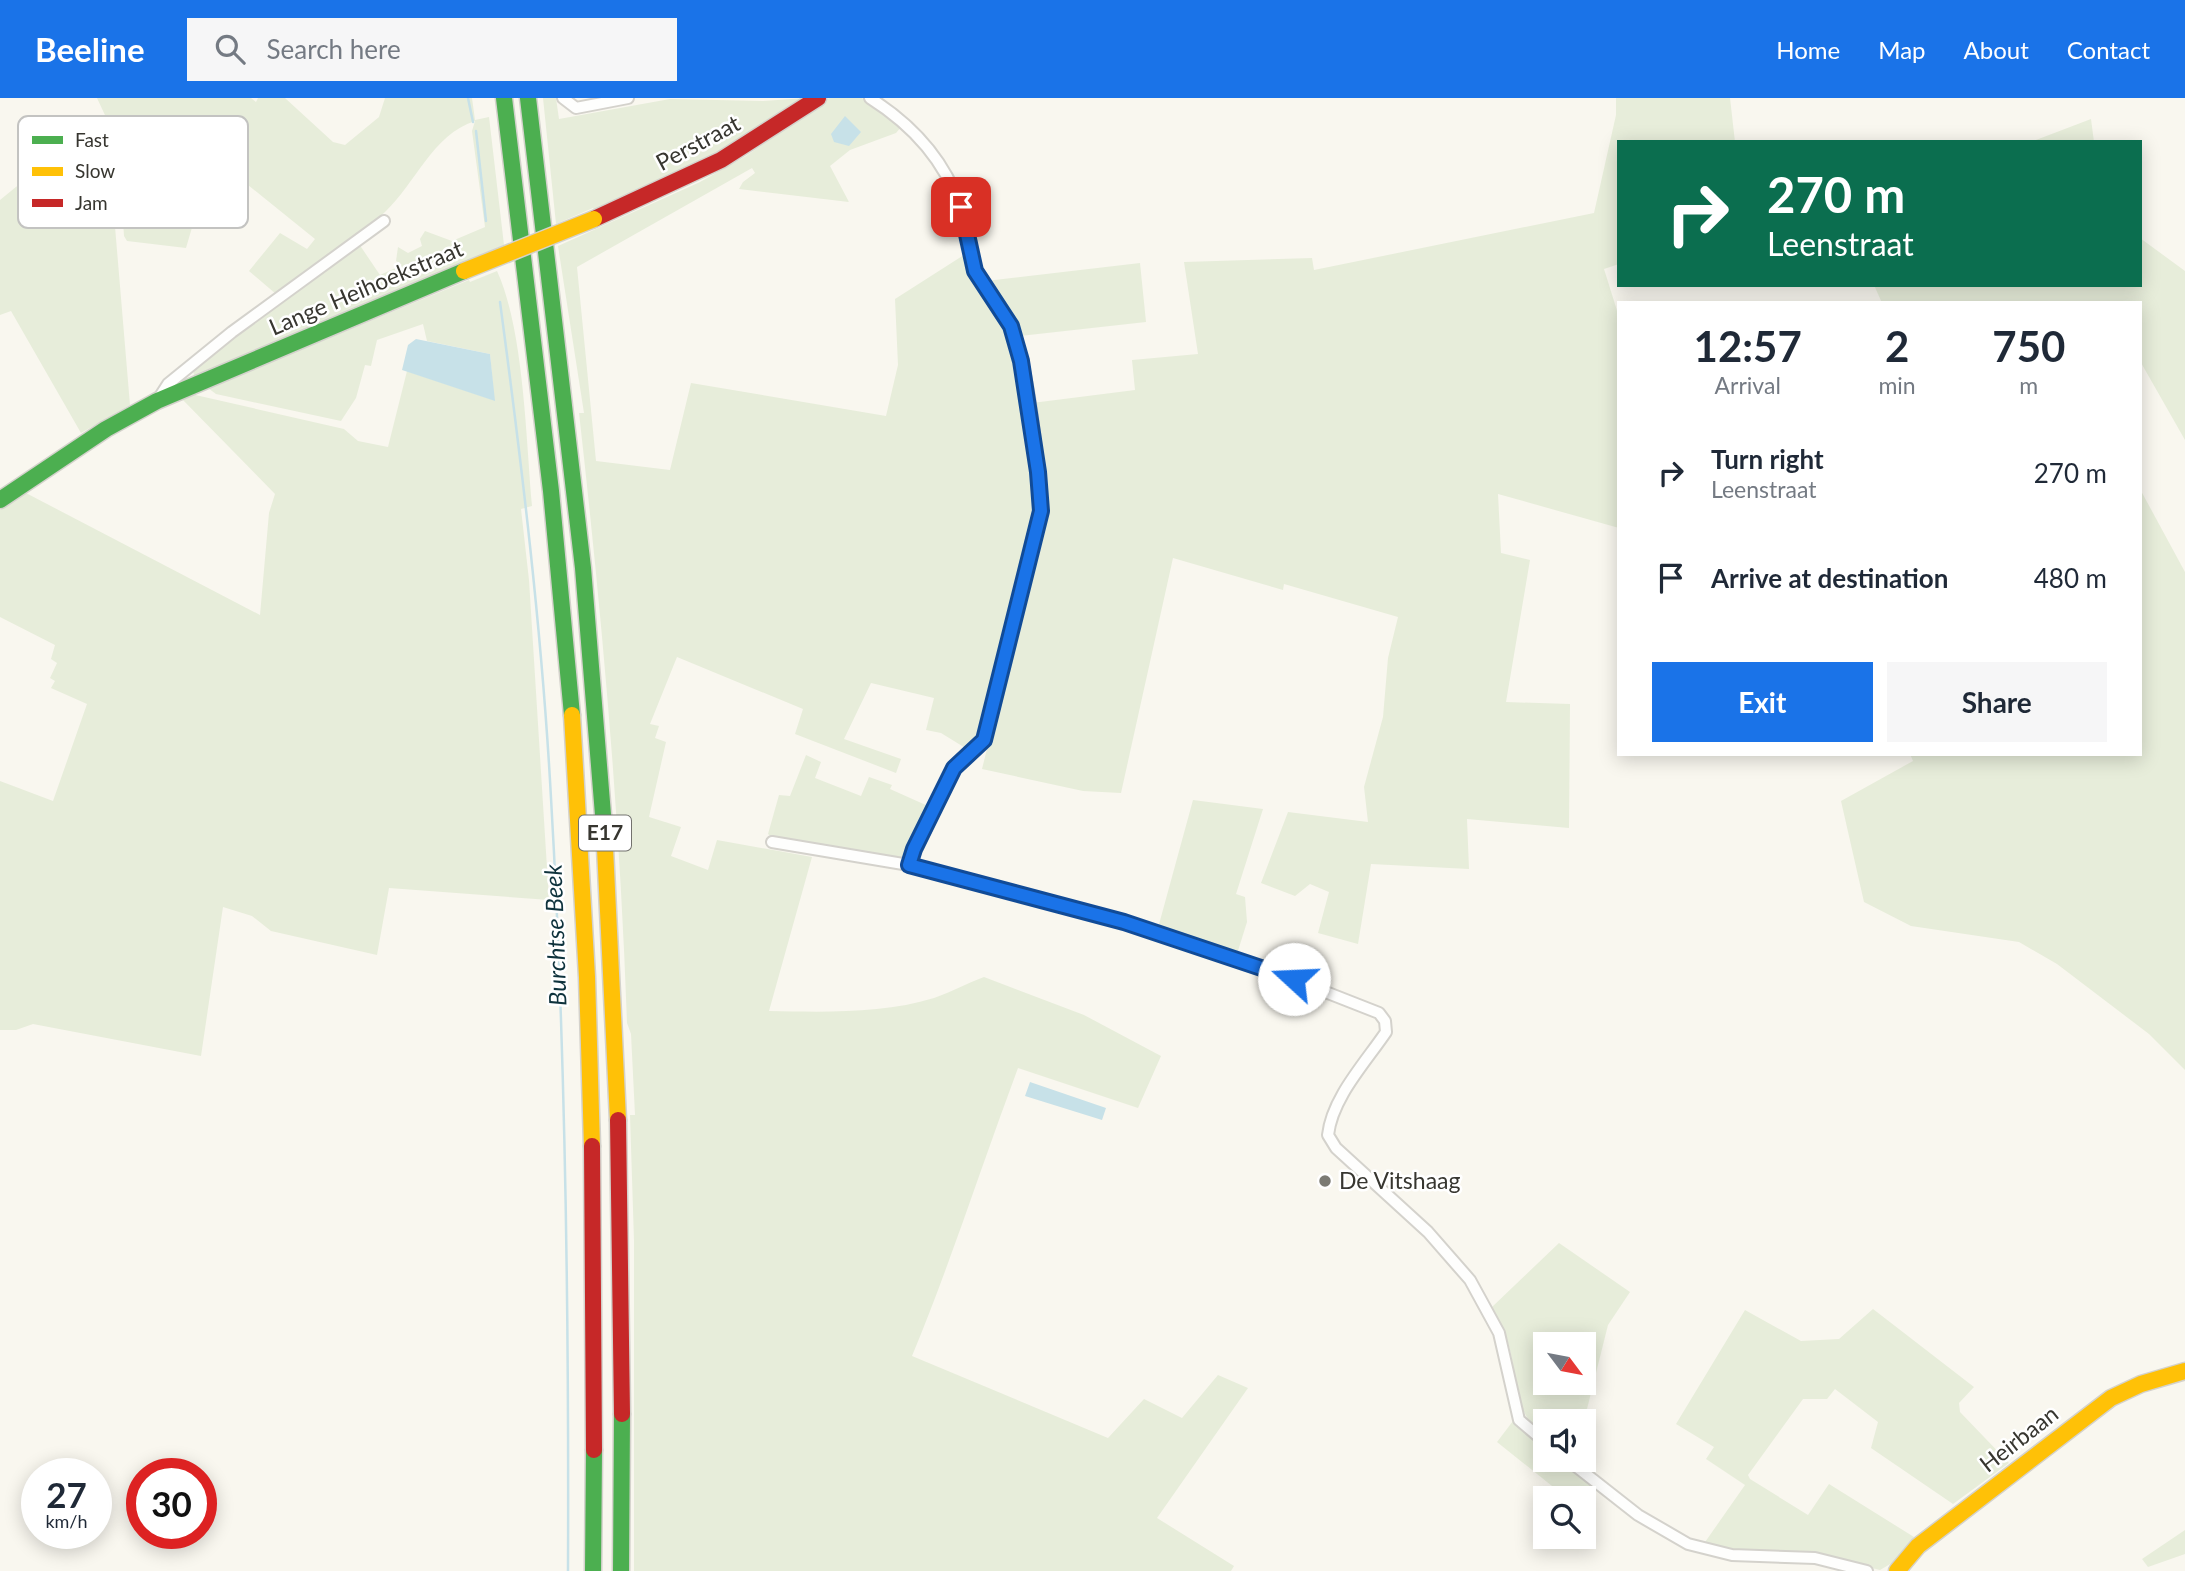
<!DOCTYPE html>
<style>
:root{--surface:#fff;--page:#f6f6f7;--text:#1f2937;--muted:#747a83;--accent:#1a73e8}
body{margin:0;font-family:Lato,sans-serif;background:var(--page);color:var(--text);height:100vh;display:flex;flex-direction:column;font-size:26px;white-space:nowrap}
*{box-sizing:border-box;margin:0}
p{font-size:23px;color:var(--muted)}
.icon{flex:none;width:38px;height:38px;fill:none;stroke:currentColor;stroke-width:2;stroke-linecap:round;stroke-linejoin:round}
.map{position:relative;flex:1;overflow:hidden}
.sheet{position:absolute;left:1617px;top:203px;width:525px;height:455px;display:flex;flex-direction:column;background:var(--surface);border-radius:0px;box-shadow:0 4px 18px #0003}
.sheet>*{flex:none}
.banner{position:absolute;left:1617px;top:42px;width:525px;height:147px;border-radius:0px;box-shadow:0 4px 18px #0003;background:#0b6e4f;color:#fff;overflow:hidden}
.needle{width:46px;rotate:122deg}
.controls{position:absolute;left:1533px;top:1234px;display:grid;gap:14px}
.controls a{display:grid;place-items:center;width:63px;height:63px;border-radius:0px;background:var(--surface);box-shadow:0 4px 18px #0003;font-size:35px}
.speed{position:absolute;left:21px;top:1360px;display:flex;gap:14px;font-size:35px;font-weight:700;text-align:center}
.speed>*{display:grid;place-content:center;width:91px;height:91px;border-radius:50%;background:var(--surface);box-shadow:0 4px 18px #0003;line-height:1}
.speed small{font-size:18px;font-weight:400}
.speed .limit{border:10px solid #d22;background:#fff;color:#111}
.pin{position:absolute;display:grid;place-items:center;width:60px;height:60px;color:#fff;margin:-30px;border-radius:14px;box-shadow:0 4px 10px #0006}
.me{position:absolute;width:77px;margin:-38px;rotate:290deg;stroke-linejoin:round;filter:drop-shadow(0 0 5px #0008)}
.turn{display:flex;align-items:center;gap:24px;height:147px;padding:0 35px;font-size:32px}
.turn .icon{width:91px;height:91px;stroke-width:2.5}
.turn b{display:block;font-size:49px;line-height:60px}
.eta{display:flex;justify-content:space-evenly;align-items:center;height:119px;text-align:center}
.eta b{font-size:42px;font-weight:700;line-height:49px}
.cta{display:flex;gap:14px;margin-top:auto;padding:14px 35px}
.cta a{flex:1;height:80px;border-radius:0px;background:var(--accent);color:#fff;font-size:28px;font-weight:700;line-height:80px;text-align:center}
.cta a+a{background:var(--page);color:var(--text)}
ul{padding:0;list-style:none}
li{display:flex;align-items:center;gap:21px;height:105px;padding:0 35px}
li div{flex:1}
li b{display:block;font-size:26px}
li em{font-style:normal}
header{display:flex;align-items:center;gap:42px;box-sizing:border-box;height:98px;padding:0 35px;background:var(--accent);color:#fff}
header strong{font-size:33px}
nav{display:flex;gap:38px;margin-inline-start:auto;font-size:24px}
.search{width:490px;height:63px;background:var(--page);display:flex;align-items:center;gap:18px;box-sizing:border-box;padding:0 24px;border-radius:0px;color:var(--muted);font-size:26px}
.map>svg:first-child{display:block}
.green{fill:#e7edda;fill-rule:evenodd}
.water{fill:#c7e1e8}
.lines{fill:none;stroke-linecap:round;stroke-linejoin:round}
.stream{stroke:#c7e1e8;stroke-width:2.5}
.street-casing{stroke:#d4d2cc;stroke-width:14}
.fast-casing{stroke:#d4d2cc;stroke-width:19}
.slow-casing{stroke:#d4d2cc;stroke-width:19}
.jam-casing{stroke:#d4d2cc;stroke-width:19}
.street{stroke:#fefefd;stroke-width:10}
.fast{stroke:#4caf50;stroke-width:16}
.slow{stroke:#ffc107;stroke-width:16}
.jam{stroke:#c62828;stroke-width:16}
.slow-bridge-casing{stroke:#d4d2cc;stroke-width:19;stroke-linecap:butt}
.slow-bridge{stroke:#ffc107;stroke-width:16}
.route-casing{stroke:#114b97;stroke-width:18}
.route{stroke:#1a73e8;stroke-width:12}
.poi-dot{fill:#7b7a73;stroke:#fff;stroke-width:2.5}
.labels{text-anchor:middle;stroke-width:5;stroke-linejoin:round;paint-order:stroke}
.shield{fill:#fff;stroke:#73726e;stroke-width:2}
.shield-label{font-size:21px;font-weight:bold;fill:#373630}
.street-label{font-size:23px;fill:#373630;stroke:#fff}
.poi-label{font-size:23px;fill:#373630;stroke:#fff;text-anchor:start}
.water-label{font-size:24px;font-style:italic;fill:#0e323c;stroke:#fff}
.key{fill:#fff;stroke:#c3c3c1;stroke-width:2}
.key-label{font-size:19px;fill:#373630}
</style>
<header>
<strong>Beeline</strong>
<div class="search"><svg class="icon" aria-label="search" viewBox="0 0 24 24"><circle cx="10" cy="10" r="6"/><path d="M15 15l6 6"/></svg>Search here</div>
<nav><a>Home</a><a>Map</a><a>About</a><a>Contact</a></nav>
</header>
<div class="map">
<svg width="2185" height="1473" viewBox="0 0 2185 1473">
<rect width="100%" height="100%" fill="#f9f7ef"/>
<path class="green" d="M 97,0 L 251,0 L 256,4 L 258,0 L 285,0 L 333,44 L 345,47 L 379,19 L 385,0 L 472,0 L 475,22 L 489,19 L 504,147 L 468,162 L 468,165 L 194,278 L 193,271 L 196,266 L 359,146 L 380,177 L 402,167 L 396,163 L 398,149 L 408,155 L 422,148 L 420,141 L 425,133 L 452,143 L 485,129 L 472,33 L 475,23 C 432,37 416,85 385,114 C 352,145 313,170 276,196 L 249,173 L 280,135 L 307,151 L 315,141 L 248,87 L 248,79 L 212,61 L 186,150 L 127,143 L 124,138 L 118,45 Z
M 543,0 L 556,0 L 559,21 L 670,1 L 763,3 L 806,0 L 737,46 L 595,114 L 593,110 L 556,126 Z
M 829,0 L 862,0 L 902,28 L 896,35 L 850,52 L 830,68 L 849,104 L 739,91 L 743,84 L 755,75 L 752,70 L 577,169 L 596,363 L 670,372 L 691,285 L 886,318 L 898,267 L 895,201 L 967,155 L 973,178 L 1011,243 L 1036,399 L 1034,422 L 985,621 L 977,642 L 967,651 L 941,635 L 926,632 L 934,600 L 871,585 L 844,641 L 901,661 L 896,675 L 795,636 L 803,611 L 677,559 L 650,626 L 659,628 L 655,640 L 666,644 L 649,719 L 681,729 L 671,758 L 708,772 L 717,742 L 812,759 L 769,913 C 822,914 883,916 934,900 C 952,894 967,885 984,879 L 1084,917 L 1161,958 L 1138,1010 L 1018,970 C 982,1066 951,1164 912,1258 L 1108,1340 L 1144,1301 L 1182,1320 L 1218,1277 L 1248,1290 L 1157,1420 L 1234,1468 L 1231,1473 L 634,1473 L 634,1143 L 630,1017 L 635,1017 L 631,936 L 627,925 C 620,720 602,518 579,315 L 584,315 L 558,148 L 700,84 L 746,58 Z
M 1616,0 L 1730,0 L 1735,44 L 1619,44 L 1619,166 L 1604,171 L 1619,219 L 1619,430 L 1498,396 L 1501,455 L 1530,462 L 1506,604 L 1570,606 L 1569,730 L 1467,721 L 1469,771 L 1371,766 L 1358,846 L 1318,835 L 1329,794 L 1310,786 L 1295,798 L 1261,785 L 1288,714 L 1368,724 L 1364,689 L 1383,619 L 1388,560 L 1398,519 L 1284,486 L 1283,492 L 1173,460 L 1121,695 L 1083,693 L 982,671 L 1046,414 L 1032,305 L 1135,292 L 1132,262 L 1198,256 L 1184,164 L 1312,160 L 1314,172 L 1594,115 L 1616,17 Z
M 2091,21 L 2094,44 L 2031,44 Z
M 98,22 L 103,30 L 110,69 L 130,307 L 81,335 L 11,213 L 0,217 L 0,102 Z
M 2140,140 L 2185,173 L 2185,342 L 2140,263 L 2140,205 L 1882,205 L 1874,187 L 2140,187 Z
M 1140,165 L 1146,224 L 1020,238 L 986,183 Z
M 497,173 C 524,232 526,342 532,408 L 521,411 L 529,482 L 549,802 L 389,790 L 377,857 L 271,833 L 252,818 L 223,809 L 201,958 L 33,926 L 16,932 L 0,932 L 0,683 L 53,703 L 87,606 L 51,590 L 55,583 L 50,580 L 57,565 L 51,561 L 55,547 L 0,519 L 0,412 L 24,394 L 260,517 L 269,415 L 275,396 L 181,300 L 191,296 L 344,331 L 358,343 L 388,349 L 407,273 L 494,302 L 490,256 L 427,243 L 423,226 L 377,242 L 371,268 L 365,267 L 356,300 L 341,323 L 216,296 L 208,290 L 469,182 L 470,184 Z
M 2140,391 L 2185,474 L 2185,972 L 2149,936 L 2057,866 L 2019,844 L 1911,828 L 1864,804 L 1841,703 L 1913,663 L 1910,656 L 2140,656 Z
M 806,657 L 821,664 L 815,680 L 861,698 L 869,679 L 892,687 L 890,691 L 928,708 L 904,761 L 774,741 L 768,736 L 779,697 L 790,698 Z
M 1193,702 L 1263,711 L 1236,796 L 1245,799 L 1247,824 L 1237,856 L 1158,830 Z
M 1559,1145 L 1630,1194 L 1608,1227 L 1584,1323 L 1545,1323 L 1545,1340 C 1510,1309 1520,1285 1508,1245 C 1504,1232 1497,1220 1492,1209 ZM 1545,1246 L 1584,1246 L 1584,1284 L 1545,1284 Z
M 1873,1211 L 1974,1289 L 1959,1305 L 1960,1314 L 2009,1365 L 1953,1406 L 1871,1350 L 1878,1324 L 1835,1291 L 1827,1301 L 1803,1301 L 1748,1377 L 1750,1381 L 1808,1417 L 1829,1386 L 1914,1439 L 1892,1465 L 1880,1472 L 1819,1457 L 1754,1457 L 1703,1447 L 1745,1387 L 1706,1361 L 1714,1349 L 1676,1326 L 1745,1212 L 1801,1243 L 1839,1241 Z
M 1513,1323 L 1545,1350 L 1545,1362 L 1559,1362 L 1595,1391 L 1584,1408 L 1584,1400 L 1567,1400 L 1497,1344 Z
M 2185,1432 L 2185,1456 L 2148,1469 L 2142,1461 Z"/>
<path class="water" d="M 845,18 L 861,34 L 849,48 L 834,44 L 831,36 Z
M 416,241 L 490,256 L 495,303 L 402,272 L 408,247 Z
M 1030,984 L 1106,1010 L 1102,1022 L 1025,998 Z"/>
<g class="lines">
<path class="stream" d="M 468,0 L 473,24
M 476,33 L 486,123
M 500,204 C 522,368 542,534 551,700 C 566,957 569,1216 568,1473"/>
<defs>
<path id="street" d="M 563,0 L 576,10 L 628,0
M 870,0 C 911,26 944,61 960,108 C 967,128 968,150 975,170 C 982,192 1002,208 1011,229 C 1030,273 1038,363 1041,413 L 984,642 L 954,670 L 909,767
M 157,303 L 168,286 L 232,234 L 384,123
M 772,744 L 909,767 L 1124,824 L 1272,873 L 1379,915 L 1385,923 L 1386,934 C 1365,965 1332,1000 1328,1037 L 1336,1050 L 1428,1134 L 1470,1182 L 1499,1235 L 1519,1322 L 1545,1344
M 1568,1362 L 1638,1417 L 1688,1446 L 1732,1457 L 1815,1460 L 1867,1473"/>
<path id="fast" d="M 504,0 L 551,393 L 572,617
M 528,0 L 583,470 L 604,729
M 0,402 L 106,331 L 157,303 L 464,173
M 593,1473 L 594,1352
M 621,1473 L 622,1316"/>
<path id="slow" d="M 572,617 L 587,879 L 592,1048
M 604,729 L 618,1022
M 1897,1473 L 1918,1448 L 2111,1300 L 2141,1286 L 2185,1273"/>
<path id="jam" d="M 594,121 L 721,62 L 818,0
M 618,1022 L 622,1316
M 592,1048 L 594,1352"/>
</defs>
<use href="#street" class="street-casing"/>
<use href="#fast" class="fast-casing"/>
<use href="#slow" class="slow-casing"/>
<use href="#jam" class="jam-casing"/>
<use href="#street" class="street"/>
<use href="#fast" class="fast"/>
<use href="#slow" class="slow"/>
<use href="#jam" class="jam"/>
<defs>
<path id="slow-bridge" d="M 464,173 L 594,121"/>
</defs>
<use href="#slow-bridge" class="slow-bridge-casing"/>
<use href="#slow-bridge" class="slow-bridge"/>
</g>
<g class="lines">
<defs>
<path id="route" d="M 961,109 L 975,173 L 1011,228 L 1021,263 L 1038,374 L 1041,413 L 984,642 L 954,670 L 914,751 L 909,767 L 1124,824 L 1294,881"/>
</defs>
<use href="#route" class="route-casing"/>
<use href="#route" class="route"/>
</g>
<circle class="poi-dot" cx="1325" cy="1083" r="7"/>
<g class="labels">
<rect class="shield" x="579" y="717.5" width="52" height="35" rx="5"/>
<g class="shield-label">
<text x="605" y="742">E17</text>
</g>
<g class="street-label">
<text transform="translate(698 45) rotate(-28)" y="8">Perstraat</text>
<text transform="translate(366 190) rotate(-23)" y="8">Lange Heihoekstraat</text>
<text transform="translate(2019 1341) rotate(-38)" y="8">Heirbaan</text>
</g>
<g class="poi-label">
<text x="1339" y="1091">De Vitshaag</text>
</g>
<g class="water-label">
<text transform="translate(556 837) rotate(-92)" y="8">Burchtse Beek</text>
</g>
</g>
<rect x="18" y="18" width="230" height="112" rx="10" class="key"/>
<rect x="32" y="38" width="31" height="8" fill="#4caf50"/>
<rect x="32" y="69" width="31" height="9" fill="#ffc107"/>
<rect x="32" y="101" width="31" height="8" fill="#c62828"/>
<g class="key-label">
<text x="75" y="49">Fast</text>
<text x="75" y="80">Slow</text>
<text x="75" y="112">Jam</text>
</g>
</svg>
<div class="controls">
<a><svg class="needle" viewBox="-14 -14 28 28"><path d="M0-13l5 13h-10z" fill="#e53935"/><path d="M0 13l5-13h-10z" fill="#747a83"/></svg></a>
<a><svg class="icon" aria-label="sound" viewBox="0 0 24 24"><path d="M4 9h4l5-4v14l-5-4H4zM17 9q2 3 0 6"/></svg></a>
<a><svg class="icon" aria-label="search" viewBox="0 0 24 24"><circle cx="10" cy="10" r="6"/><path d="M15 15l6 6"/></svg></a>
</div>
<div class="speed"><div>27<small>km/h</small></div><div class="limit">30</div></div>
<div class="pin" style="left:961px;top:109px;background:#d93025"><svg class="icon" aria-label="arrive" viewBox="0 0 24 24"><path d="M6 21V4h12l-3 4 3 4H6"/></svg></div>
<svg class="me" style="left:1294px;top:881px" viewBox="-20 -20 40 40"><circle r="19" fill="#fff"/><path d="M0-13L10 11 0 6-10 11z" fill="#1a73e8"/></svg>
<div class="banner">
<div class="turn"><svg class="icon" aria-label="right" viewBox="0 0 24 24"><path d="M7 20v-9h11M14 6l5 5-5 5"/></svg><div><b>270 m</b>Leenstraat</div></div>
</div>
<section class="sheet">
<div class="eta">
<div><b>12:57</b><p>Arrival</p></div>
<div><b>2</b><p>min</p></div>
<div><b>750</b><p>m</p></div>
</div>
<ul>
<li><svg class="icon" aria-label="right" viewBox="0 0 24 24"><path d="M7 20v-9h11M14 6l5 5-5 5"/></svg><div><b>Turn right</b><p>Leenstraat</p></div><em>270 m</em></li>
<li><svg class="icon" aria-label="arrive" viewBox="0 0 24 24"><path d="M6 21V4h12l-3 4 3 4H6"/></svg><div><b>Arrive at destination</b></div><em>480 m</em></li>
</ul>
<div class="cta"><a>Exit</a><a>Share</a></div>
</section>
</div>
